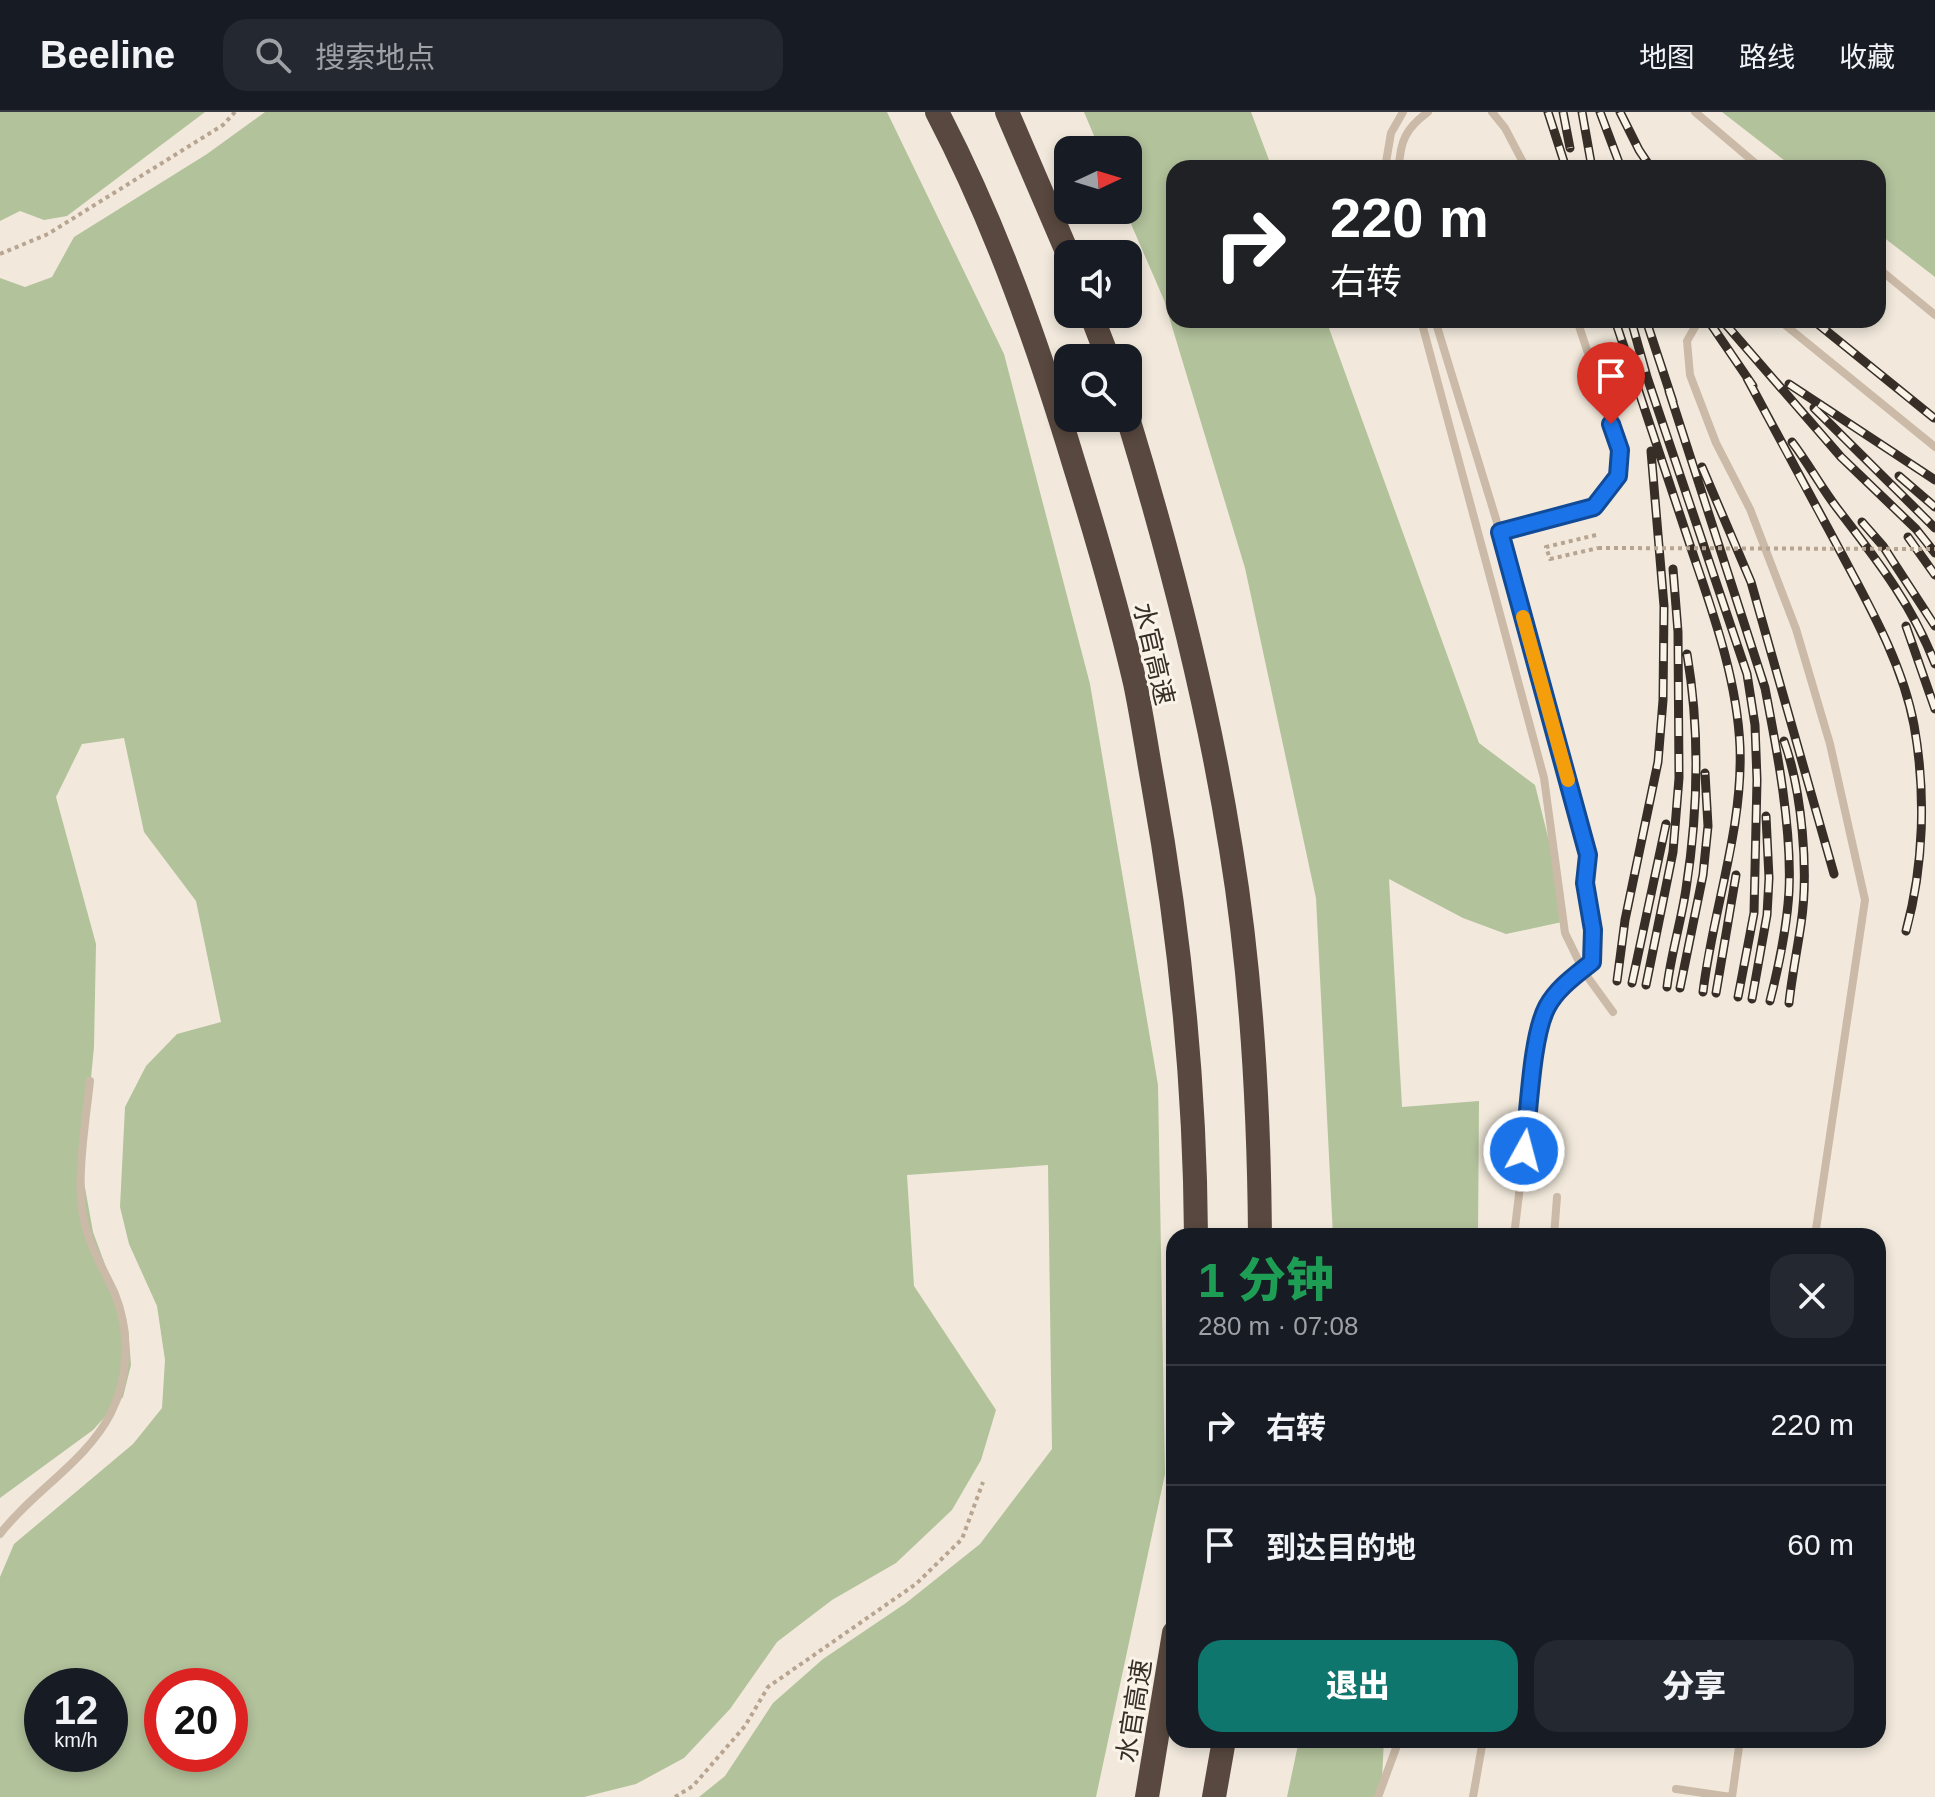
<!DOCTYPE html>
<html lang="zh">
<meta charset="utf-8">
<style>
:root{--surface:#171b24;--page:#242831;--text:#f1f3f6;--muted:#9ea1a6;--line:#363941;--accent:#0f766e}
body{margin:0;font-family:Arial,"Noto Sans SC",sans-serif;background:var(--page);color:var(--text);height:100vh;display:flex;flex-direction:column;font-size:30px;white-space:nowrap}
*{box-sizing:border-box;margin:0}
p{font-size:26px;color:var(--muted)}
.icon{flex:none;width:44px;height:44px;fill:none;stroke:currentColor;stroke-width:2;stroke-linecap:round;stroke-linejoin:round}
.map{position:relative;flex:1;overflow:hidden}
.details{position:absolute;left:1166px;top:1116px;width:720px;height:520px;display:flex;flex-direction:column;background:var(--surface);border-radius:24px;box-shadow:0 4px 12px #0003}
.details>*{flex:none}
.guide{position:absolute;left:1166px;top:48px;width:720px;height:168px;border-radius:24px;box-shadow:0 4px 12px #0003;background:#202124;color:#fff;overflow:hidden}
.needle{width:52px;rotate:86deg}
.fabs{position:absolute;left:1054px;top:24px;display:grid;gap:16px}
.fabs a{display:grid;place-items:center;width:88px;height:88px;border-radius:16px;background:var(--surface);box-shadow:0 4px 12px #0003;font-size:40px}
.speed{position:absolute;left:24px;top:1556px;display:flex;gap:16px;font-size:40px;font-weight:700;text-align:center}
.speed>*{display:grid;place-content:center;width:104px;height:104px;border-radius:50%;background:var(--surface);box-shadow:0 4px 12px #0003;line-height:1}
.speed small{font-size:20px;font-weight:400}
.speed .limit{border:12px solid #d22;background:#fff;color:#111}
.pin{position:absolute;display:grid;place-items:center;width:68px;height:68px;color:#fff;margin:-82px -34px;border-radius:50% 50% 50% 0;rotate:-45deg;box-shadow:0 0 8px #0007}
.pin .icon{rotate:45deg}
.me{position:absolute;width:88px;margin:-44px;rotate:7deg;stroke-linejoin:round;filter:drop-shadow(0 0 6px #0008)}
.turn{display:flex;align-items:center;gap:28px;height:168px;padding:0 32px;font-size:36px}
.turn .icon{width:104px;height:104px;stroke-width:2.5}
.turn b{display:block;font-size:56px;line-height:68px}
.round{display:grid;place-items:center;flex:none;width:84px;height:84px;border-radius:24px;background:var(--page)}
.headline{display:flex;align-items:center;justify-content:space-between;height:136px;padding:0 32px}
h1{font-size:48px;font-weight:800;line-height:60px;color:#1e9e55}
.action{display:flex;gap:16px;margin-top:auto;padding:16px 32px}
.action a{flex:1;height:92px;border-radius:24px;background:var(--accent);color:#fff;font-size:32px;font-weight:800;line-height:92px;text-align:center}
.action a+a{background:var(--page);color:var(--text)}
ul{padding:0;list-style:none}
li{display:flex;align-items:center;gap:24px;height:120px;padding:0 32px;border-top:2px solid var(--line)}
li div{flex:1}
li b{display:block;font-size:30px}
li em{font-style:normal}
header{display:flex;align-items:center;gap:48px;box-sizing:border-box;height:112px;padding:0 40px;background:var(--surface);border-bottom:2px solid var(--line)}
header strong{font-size:38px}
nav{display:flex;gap:44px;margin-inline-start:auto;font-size:28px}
.search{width:560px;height:72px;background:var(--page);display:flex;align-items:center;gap:20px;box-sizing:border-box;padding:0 28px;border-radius:24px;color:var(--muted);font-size:30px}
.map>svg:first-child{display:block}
.green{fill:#b2c29b;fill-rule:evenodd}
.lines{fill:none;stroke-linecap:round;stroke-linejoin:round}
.path{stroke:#b7a491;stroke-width:4;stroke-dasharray:4 4;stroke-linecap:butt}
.lane{stroke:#cbbaa7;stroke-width:8}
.highway{stroke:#58483f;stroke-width:24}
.rail-casing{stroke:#372e28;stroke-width:9}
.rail{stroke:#faf3e8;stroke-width:6;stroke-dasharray:18;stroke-linecap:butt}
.path-bridge{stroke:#b7a491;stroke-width:4;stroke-dasharray:4 4;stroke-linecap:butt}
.lane-bridge{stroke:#cbbaa7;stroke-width:8}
.route-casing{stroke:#114b97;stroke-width:20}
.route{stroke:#1a73e8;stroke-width:14}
.slow{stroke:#f59e0b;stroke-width:14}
.labels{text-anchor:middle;stroke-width:6;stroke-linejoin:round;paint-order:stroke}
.street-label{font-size:26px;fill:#372e28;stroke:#faf3e8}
</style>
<header>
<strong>Beeline</strong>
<div class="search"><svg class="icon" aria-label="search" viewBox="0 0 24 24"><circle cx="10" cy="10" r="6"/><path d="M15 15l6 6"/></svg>搜索地点</div>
<nav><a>地图</a><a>路线</a><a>收藏</a></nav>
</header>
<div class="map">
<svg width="1935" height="1685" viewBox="0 0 1935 1685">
<rect width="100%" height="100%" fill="#f2e9dc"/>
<path class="green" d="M 0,0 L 205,0 L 67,104 L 44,108 L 20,99 L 0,109 Z
M 265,0 L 887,0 L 1004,242 L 1090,572 L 1158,973 L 1165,1362 L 1096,1685 L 699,1685 L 725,1664 L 773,1591 L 823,1547 L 906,1491 L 980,1432 L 1052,1337 L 1048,1053 L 907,1063 L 914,1174 L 996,1298 L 981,1348 L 952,1398 L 896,1451 L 832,1488 L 777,1530 L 730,1597 L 684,1646 L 636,1672 L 584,1685 L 0,1685 L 0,1465 L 14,1432 L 133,1332 L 162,1296 L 165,1248 L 157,1194 L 129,1132 L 120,1095 L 125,995 L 146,954 L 177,922 L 221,910 L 196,789 L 144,720 L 124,626 L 82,632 L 56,685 L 96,832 L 94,935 L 82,1059 L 93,1120 L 128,1215 L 131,1253 L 123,1285 L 93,1318 L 0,1386 L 0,166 L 25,175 L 52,165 L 74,125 L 207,42 ZM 42,1574 L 110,1574 L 110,1642 L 42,1642 ZM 162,1574 L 230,1574 L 230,1642 L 162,1642 Z
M 1084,0 L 1251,0 L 1272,56 L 1174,56 L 1174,208 L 1326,208 L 1479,631 L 1535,673 L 1553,745 L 1562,810 L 1506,822 L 1463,806 L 1389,767 L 1402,995 L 1479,989 L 1478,1124 L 1333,1124 L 1316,786 L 1245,456 L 1164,188 L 1125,98 L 1128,98 L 1128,38 L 1100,38 Z
M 1722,0 L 1935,0 L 1935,165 L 1878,121 L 1878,56 L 1794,56 Z
M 1299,1628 L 1384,1628 L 1381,1685 L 1287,1685 Z"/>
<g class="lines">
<path class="path" d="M 0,142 L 48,122 L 223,13 L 235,0
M 1596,423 L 1546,435 L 1550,447 L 1598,436
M 675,1685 L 693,1674 L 745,1614 L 768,1575 L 916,1472 L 962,1427 L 983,1370"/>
<path class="lane" d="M 1492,0 L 1505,16 L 1526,56
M 1695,0 L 1761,56
M 1385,56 L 1391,21 L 1403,0
M 1399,56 C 1400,29 1406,16 1428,0
M 1878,156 L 1935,203
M 1435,208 L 1500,420 L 1588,743 L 1585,771 L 1593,818 L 1592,850 C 1559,876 1550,885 1538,925 L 1514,1124
M 1699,208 L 1687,229 L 1690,263 L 1716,331 L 1750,397 L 1796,517 L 1830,632 L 1865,788 L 1815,1124
M 1779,208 L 1935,335
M 1500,420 L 1594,395 L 1618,364 L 1620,338 L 1577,208
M 1554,1124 L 1557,1085
M 0,1422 C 33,1379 86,1350 111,1301 C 129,1265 130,1219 115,1182 C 103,1156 88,1132 83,1103 C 76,1067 86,1007 90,969
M 1676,1677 L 1731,1685
M 1378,1685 L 1399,1628
M 1473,1685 L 1483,1628
M 1732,1685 L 1740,1628"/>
<path class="highway" d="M 937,0 C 996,113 1038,233 1075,355 C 1097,426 1118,498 1135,571 C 1142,604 1147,639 1153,672 C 1180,822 1195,972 1196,1124
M 1007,0 L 1068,142
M 1091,202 L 1108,246
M 1128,306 C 1171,447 1208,591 1231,737 C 1252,865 1259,994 1260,1124
M 1147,1685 L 1174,1521
M 1214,1685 L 1224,1628"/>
<defs>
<path id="rail" d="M 1548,0 L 1566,56
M 1563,0 L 1570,36
M 1582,0 L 1592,56
M 1600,0 L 1621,56
M 1620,0 L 1639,38 L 1651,56
M 1631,208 L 1647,265 L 1747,562 L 1755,613 L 1757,668 L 1754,801 L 1738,885
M 1646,208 L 1673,290
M 1708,208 L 1753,274
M 1722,208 L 1841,345 L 1916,417 L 1935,441
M 1813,208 L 1934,306
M 1616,211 C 1640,284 1665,357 1689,430 C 1711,496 1737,564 1740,635 C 1743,718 1713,797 1703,880
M 1747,266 C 1777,322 1807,378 1837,433 C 1867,490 1902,549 1914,613 C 1926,680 1924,753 1906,819
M 1789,272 L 1935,368
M 1669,279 L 1765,576 C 1777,638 1792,716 1789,779 C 1787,816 1779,853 1770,889
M 1814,296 L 1935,416
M 1792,330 C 1808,351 1821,375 1837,396 C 1876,447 1912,492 1935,552
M 1702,355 L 1751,470 L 1834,762
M 1899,364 L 1935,395
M 1862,410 L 1883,434 L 1935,514
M 1908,425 L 1935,463
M 1906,514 L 1935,597
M 1784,629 C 1802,679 1809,759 1801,812 C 1797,839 1792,864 1789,891
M 1617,869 L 1625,808 L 1658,650 L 1663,588 L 1664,494 L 1651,339
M 1632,871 L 1666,712
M 1646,873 L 1673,740 L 1679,666 L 1678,520 L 1673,457
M 1667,875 C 1671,842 1681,810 1686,777 C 1698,700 1700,619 1687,542
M 1680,876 L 1703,763 L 1708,714 L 1705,661
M 1716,881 L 1736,763
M 1752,887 L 1767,803 L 1769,766 L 1766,704"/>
</defs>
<use href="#rail" class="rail-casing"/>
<use href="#rail" class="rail"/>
<path class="path-bridge" d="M 1598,436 L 1935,437"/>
<path class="lane-bridge" d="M 1421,208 L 1544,666 L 1565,821 L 1584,860 L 1613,900"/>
</g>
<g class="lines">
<defs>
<path id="route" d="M 1524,1039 C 1529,1003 1531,925 1547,895 C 1557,876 1576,863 1592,850 L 1593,818 L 1585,771 L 1588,743 L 1500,420 L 1594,395 L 1618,364 L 1620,338 L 1611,312"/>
</defs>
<use href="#route" class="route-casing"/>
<use href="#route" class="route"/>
<path class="slow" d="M 1523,505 L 1568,668"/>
</g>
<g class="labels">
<g class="street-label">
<text transform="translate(1154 542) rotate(77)" y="9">水官高速</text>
<text transform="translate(1134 1599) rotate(-81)" y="9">水官高速</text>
</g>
</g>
</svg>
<div class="fabs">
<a><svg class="needle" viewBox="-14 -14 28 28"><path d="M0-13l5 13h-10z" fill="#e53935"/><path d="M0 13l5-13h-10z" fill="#9ea1a6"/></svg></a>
<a><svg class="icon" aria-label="sound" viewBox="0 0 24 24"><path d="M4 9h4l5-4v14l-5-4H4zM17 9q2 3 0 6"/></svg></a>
<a><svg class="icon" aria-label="search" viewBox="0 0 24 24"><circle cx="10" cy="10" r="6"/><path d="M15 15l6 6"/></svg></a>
</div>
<div class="speed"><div>12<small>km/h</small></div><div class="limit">20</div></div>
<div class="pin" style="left:1611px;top:312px;background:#d93025"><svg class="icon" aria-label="arrive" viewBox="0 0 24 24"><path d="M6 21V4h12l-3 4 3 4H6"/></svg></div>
<svg class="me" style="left:1524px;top:1039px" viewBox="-20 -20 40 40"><circle r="17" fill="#1a73e8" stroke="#fff" stroke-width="3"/><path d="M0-11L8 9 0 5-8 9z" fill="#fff"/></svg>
<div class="guide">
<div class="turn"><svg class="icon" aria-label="right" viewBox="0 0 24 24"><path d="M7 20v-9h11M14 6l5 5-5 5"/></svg><div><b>220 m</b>右转</div></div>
</div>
<section class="details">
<div class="headline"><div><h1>1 分钟</h1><p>280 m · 07:08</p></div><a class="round"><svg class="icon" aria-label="close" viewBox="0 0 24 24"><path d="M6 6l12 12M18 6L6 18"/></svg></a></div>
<ul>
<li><svg class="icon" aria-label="right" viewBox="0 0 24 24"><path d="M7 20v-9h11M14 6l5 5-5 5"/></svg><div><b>右转</b></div><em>220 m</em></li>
<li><svg class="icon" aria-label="arrive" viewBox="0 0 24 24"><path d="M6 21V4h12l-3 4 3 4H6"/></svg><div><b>到达目的地</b></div><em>60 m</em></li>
</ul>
<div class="action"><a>退出</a><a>分享</a></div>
</section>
</div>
